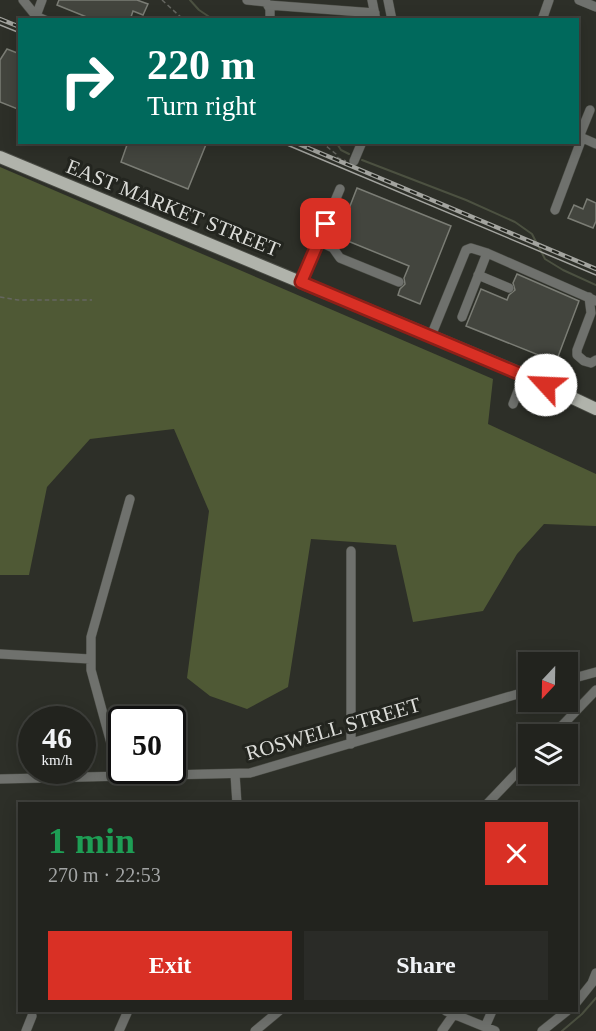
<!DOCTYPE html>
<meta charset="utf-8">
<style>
:root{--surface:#22231e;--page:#2a2b27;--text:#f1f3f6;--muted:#a2a4a4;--line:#3f403c;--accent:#d93025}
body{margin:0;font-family:"Times New Roman",serif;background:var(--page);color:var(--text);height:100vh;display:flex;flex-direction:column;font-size:22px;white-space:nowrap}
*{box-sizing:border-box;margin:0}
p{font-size:20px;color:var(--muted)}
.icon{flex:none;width:33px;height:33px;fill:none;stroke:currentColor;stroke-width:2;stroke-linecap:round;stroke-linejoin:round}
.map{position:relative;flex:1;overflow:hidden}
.drawer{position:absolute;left:18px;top:802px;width:560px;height:210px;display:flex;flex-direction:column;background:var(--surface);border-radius:0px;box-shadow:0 3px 15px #0003,0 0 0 2px var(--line)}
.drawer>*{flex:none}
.guide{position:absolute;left:18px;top:18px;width:561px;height:126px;border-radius:0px;box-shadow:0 3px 15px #0003,0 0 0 2px var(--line);background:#00695c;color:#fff;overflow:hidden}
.needle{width:39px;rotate:202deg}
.fabs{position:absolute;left:518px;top:652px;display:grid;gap:12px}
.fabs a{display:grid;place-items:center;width:60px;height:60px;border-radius:0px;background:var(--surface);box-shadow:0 3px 15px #0003,0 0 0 2px var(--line);font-size:30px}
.speed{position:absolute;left:18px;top:706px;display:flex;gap:12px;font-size:30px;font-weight:700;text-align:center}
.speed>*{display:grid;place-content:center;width:78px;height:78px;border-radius:50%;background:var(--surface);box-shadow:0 3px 15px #0003,0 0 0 2px var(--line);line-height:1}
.speed small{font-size:15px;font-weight:400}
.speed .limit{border:3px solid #111;border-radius:9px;background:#fff;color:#111}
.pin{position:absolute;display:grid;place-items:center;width:51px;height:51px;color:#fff;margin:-26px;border-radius:12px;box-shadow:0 3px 9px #0006}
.me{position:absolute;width:66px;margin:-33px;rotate:295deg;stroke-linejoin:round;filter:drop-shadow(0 0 4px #0008)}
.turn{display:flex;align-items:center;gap:21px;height:126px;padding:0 30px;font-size:27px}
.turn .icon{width:78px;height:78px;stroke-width:2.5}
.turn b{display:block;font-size:42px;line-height:51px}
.round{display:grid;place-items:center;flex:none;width:63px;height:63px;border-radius:0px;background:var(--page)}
.headline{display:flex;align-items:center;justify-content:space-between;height:102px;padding:0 30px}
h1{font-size:36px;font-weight:800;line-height:45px;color:#1e9e55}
.action{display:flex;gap:12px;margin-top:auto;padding:12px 30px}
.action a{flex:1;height:69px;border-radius:0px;background:var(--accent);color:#fff;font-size:24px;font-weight:800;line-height:69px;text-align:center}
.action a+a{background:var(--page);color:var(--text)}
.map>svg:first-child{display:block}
.green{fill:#4f5935}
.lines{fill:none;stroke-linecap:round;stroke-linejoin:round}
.stream{stroke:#4c5141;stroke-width:2}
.building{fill:#43453e;stroke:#7b7d75;stroke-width:1.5}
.minor-casing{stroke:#494b44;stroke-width:10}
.major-casing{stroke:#494b44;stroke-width:14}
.path{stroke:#656660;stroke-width:1.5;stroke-dasharray:4.5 3;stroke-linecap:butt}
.minor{stroke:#6f716d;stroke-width:9}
.major{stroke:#b0b3ab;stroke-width:12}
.tram{stroke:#a3a49f;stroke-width:1.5}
.rail-casing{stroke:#a3a49f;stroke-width:4.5}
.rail{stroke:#23251f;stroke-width:2;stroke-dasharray:7;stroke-linecap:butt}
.route-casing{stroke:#8d1f18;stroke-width:15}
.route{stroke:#d93025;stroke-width:10}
.labels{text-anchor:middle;stroke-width:6;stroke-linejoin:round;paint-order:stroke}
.street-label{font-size:21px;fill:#dbdcd8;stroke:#23251f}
</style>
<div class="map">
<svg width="596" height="1031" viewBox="0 0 596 1031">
<rect width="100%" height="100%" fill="#2d2f28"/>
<path class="green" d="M 0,167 L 493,379 L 488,424 L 596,474 L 596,526 L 544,524 L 517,554 L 483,611 L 413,622 L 396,545 L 311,539 L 288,687 L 247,709 L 210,696 L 187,678 L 209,511 L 174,429 L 90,439 L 47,487 L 29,575 L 0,575 Z"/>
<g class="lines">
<path class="stream" d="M 190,0 L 199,10 L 214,20
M 336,142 L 341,150 L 349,154
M 362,160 L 466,200 L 515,222 L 532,234 L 545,259 L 563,270 L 596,285
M 562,1031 L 582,1014 L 596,998"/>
</g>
<path class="building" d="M 59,0 L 137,0 L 148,4 L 143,15 L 133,11 L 130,20 L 94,20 L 57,5 Z
M 7,49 L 20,54 L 20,110 L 0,102 L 0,60 Z
M 128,142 L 207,142 L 188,189 L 121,162 Z
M 357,188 L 451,226 L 420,304 L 398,295 L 400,289 L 405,284 L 404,278 L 409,266 L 338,237 Z
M 587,199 L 596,203 L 596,221 L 593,228 L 568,218 L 574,205 L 583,209 Z
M 517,274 L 579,301 L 556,362 L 466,326 L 481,289 L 507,300 L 509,295 L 515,290 L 513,283 Z"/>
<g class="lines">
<defs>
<path id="minor" d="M 23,0 L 36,16 L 45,20
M 247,0 L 266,2 L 270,9 L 270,20
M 372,0 L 376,20
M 388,0 L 392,20
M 579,0 L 596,7
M 268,5 L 375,13
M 36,16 L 42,0
M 542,20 L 549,0
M 578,136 L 596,144
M 579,137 L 590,110
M 354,161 L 362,142
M 555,210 L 582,138
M 318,241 L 333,248 L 340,258 L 399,282
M 478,275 L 509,288
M 301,282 L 340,189
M 589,297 L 591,313 L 577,350 L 577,355 L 584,361 L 591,363 L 596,360
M 462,317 L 487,253
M 431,336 L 466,250 L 471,248 L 487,253 L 596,301
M 513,404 L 524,375
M 351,551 L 351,744
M 0,654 L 90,659
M 567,680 L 596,672
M 553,735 L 596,690
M 235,774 L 237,804
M 120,776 L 91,670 L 91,637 L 130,499
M 0,779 L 250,773 L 528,691
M 487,804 L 528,761
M 576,1003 L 592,983 L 596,973
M 446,1011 L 495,1031
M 485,1027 L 492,1011
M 26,1031 L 32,1016
M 119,1031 L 127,1013
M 255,1031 L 279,1011
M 442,1031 L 454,1014
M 542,1031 L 567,1011"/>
<path id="major" d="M 0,157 L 524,375 L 596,409"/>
</defs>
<use href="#minor" class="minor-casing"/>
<use href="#major" class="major-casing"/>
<path class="path" d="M 162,0 L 184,20
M 321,142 L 336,154 L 338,158 L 346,161
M 0,297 L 18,300 L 92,300"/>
<use href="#minor" class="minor"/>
<use href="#major" class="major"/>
<path class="tram" d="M 0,25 L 20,33
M 280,142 L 596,275"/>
<defs>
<path id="rail" d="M 0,19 L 20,27
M 294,142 L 596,269"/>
</defs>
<use href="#rail" class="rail-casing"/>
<use href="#rail" class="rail"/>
</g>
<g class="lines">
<defs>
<path id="route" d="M 326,224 L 301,282 L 546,385"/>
</defs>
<use href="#route" class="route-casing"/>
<use href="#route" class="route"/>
</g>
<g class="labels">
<g class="street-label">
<text transform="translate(173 208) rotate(22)" y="7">EAST MARKET STREET</text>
<text transform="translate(333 729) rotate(-16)" y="7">ROSWELL STREET</text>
</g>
</g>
</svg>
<div class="fabs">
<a><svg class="needle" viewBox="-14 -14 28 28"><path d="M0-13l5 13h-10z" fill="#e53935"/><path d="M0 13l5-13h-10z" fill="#a2a4a4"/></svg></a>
<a><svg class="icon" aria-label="layers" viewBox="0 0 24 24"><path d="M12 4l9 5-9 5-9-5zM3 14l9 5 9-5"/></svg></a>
</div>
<div class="speed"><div>46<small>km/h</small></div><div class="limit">50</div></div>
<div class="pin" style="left:326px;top:224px;background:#d93025"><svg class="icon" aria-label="arrive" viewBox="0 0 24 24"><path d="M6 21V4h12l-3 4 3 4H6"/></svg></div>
<svg class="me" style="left:546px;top:385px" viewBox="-20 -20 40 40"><circle r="19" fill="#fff"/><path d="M0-13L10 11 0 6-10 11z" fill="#d93025"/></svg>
<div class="guide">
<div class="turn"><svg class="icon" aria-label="right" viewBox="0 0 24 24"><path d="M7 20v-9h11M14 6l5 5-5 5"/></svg><div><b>220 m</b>Turn right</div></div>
</div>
<section class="drawer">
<div class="headline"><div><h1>1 min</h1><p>270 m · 22:53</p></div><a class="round" style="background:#d93025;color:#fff"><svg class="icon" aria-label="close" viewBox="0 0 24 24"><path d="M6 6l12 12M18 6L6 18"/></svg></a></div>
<div class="action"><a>Exit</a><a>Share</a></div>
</section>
</div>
